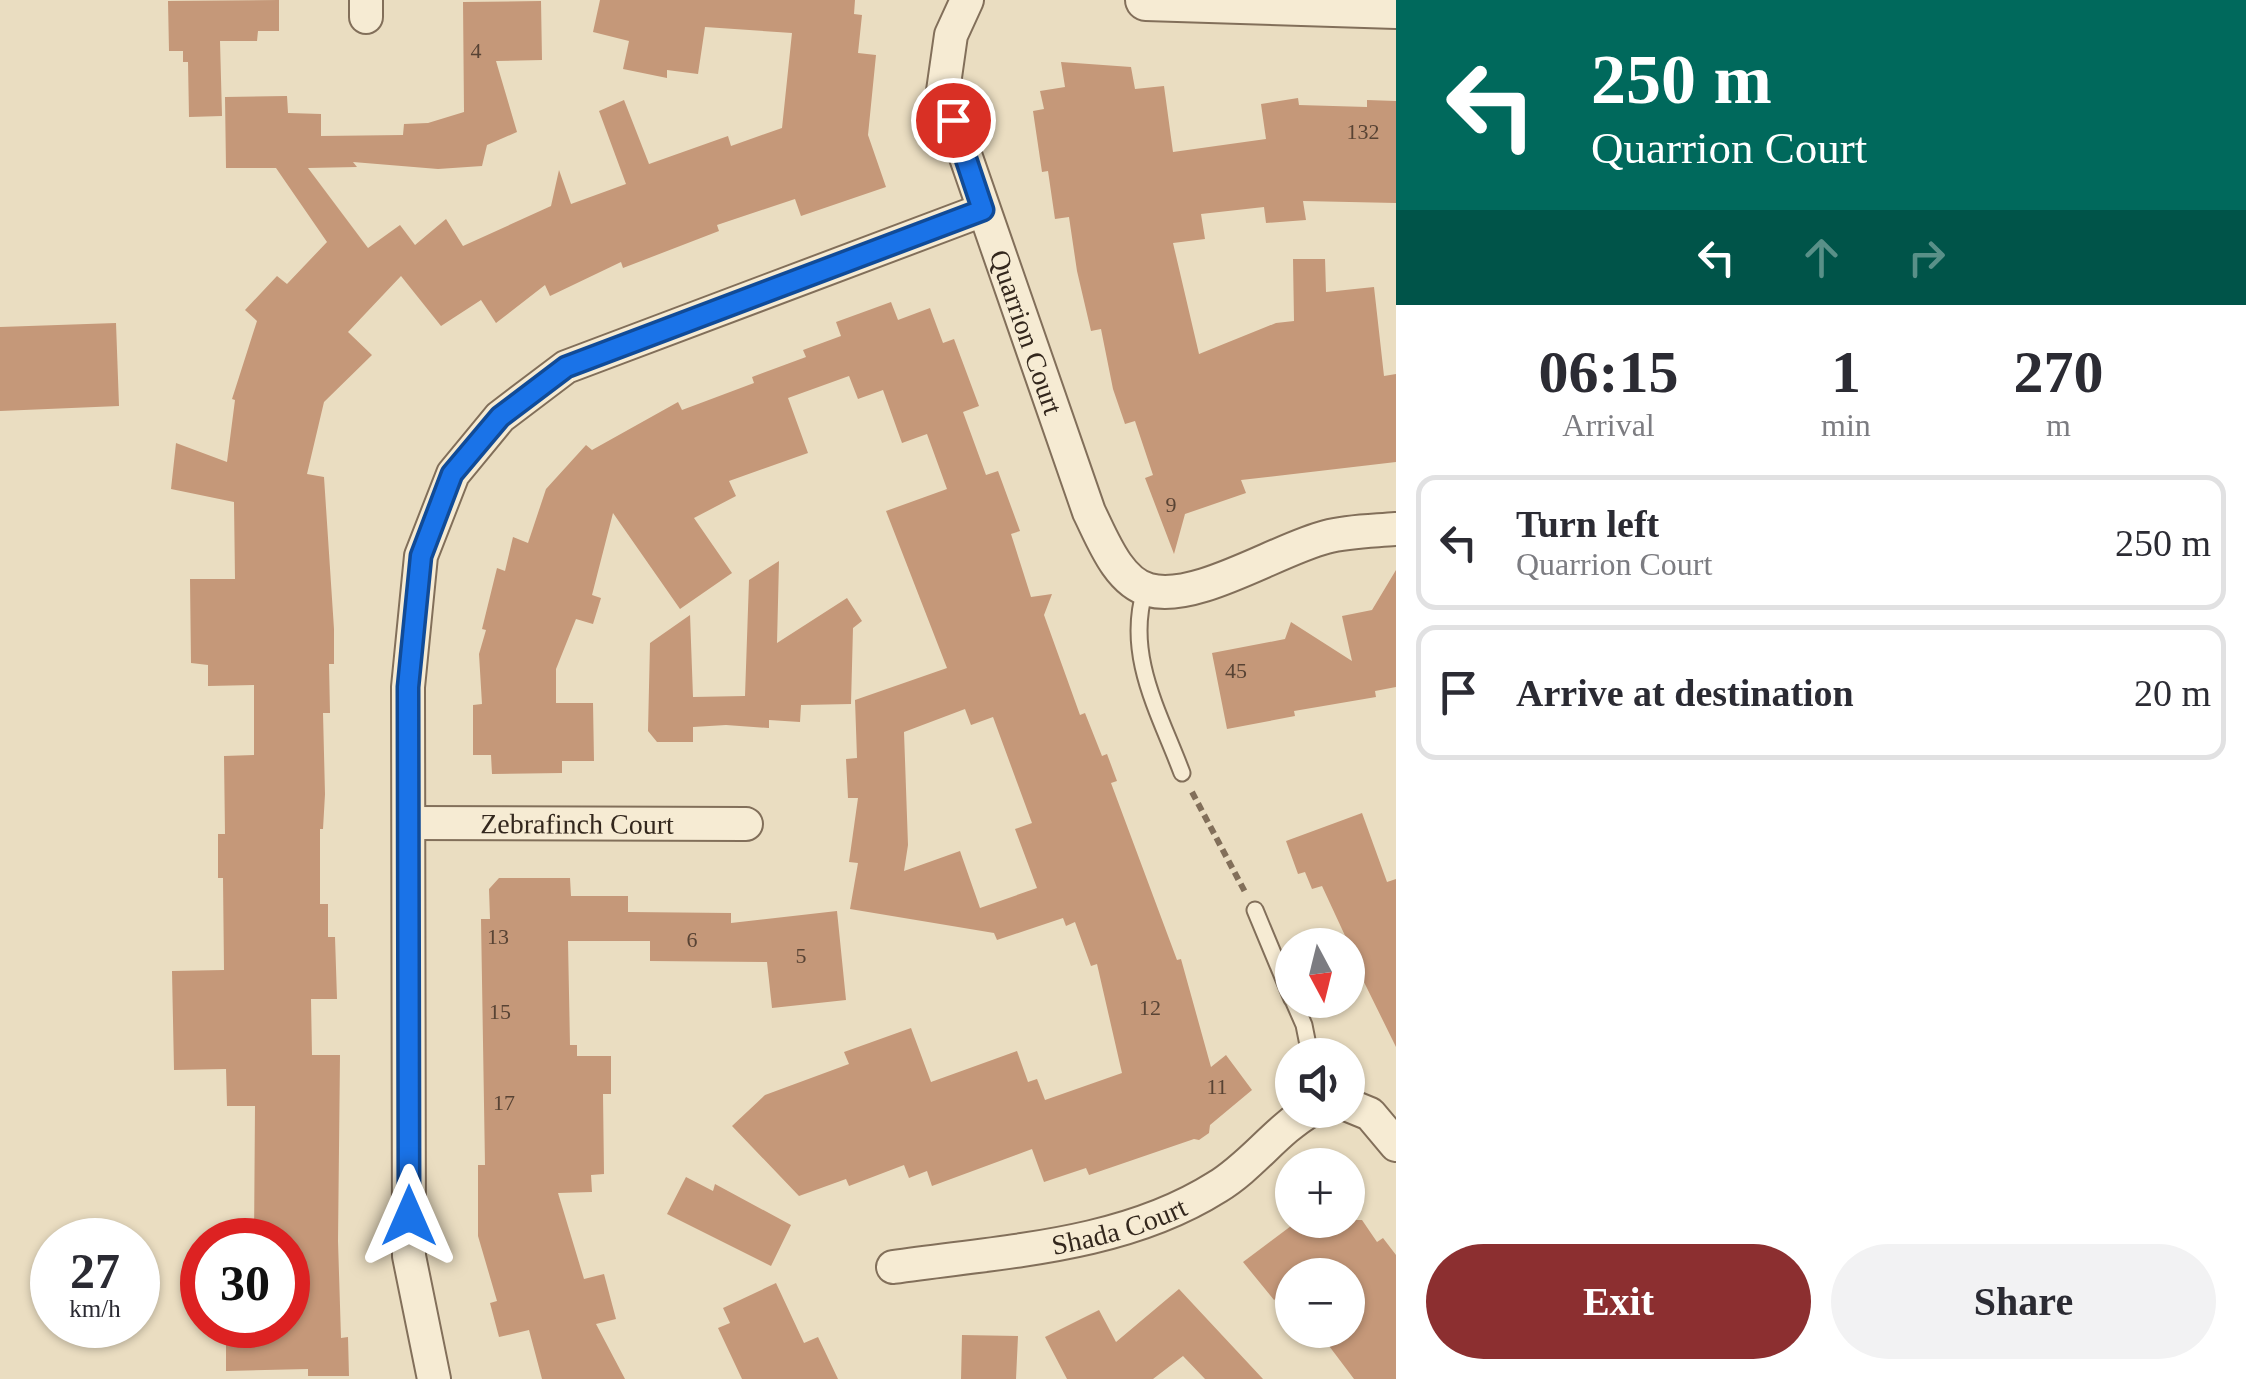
<!DOCTYPE html>
<meta charset="utf-8">
<style>
:root{--surface:#fff;--page:#f2f2f3;--text:#2b2b33;--muted:#7c7c81;--line:#e1e1e2;--accent:#8c2f30}
body{margin:0;font-family:Georgia,serif;background:var(--page);color:var(--text);height:100vh;display:flex;flex-direction:column;font-size:38px;white-space:nowrap}
*{box-sizing:border-box;margin:0}
p{font-size:32px;color:var(--muted)}
.icon{flex:none;width:55px;height:55px;fill:none;stroke:currentColor;stroke-width:2;stroke-linecap:round;stroke-linejoin:round}
.map{position:relative;flex:1;overflow:hidden}
.details{display:flex;flex-direction:column;background:var(--surface);width:850px}
.details>*{flex:none}
.banner{background:#00695c;color:#fff;overflow:hidden}
.needle{width:65px;rotate:173deg}
.controls{position:absolute;left:1275px;top:928px;display:grid;gap:20px}
.controls a{display:grid;place-items:center;width:90px;height:90px;border-radius:50%;background:var(--surface);box-shadow:0 2px 8px #0004;font-size:50px}
.speed{position:absolute;left:30px;top:1218px;display:flex;gap:20px;font-size:50px;font-weight:700;text-align:center}
.speed>*{display:grid;place-content:center;width:130px;height:130px;border-radius:50%;background:var(--surface);box-shadow:0 2px 8px #0004;line-height:1}
.speed small{font-size:25px;font-weight:400}
.speed .limit{border:15px solid #d22;background:#fff;color:#111}
.pin{position:absolute;display:grid;place-items:center;width:85px;height:85px;color:#fff;margin:-42px;border:5px solid #fff;border-radius:50%;box-shadow:0 2px 10px #0007}
.me{position:absolute;width:110px;margin:-55px;rotate:0deg;stroke-linejoin:round;filter:drop-shadow(0 0 8px #0008)}
.turn{display:flex;align-items:center;gap:35px;height:210px;padding:0 30px;font-size:45px}
.turn .icon{width:130px;height:130px;stroke-width:2.5}
.turn b{display:block;font-size:70px;line-height:85px}
.lanes{display:flex;align-items:center;height:95px;padding:0 30px;background:#0003;justify-content:center;gap:50px;direction:ltr}
.lanes .off{opacity:.35}
.eta{display:flex;justify-content:space-evenly;align-items:center;height:170px;text-align:center}
.eta b{font-size:60px;font-weight:700;line-height:70px}
.action{display:flex;gap:20px;margin-top:auto;padding:20px 30px}
.action a{flex:1;height:115px;border-radius:60px;background:var(--accent);color:#fff;font-size:40px;font-weight:700;line-height:115px;text-align:center}
.action a+a{background:var(--page);color:var(--text)}
ul{padding:0;list-style:none}
li{display:flex;align-items:center;gap:30px;height:135px;margin:0 20px 15px;padding:0 10px;border:5px solid var(--line);border-radius:20px}
li div{flex:1}
li b{display:block;font-size:38px}
li em{font-style:normal}
main{display:flex;flex:1;min-height:0}
.map>svg:first-child{display:block}
.building{fill:#c59879;fill-rule:evenodd}
.lines{fill:none;stroke-linecap:round;stroke-linejoin:round}
.service-casing{stroke:#826f5a;stroke-width:19}
.minor-casing{stroke:#826f5a;stroke-width:36}
.tertiary-casing{stroke:#826f5a;stroke-width:44}
.path{stroke:#826f5a;stroke-width:6;stroke-dasharray:8 5;stroke-linecap:butt}
.service{stroke:#f6ebd3;stroke-width:15}
.minor{stroke:#f6ebd3;stroke-width:32}
.tertiary{stroke:#f6ebd3;stroke-width:40}
.route-casing{stroke:#114b97;stroke-width:25}
.route{stroke:#1a73e8;stroke-width:18}
.labels{text-anchor:middle;stroke-width:8;stroke-linejoin:round;paint-order:stroke}
.number-label{font-size:22px;fill:#584334}
.street-label{font-size:28px;fill:#33271d;stroke:#f2e8d0}
</style>
<main>
<div class="map">
<svg width="1396" height="1379" viewBox="0 0 1396 1379">
<rect width="100%" height="100%" fill="#eaddc1"/>
<path class="building" d="M 279,0 L 279,31 L 258,31 L 257,41 L 220,41 L 222,116 L 189,117 L 188,62 L 183,62 L 183,51 L 169,51 L 168,1 Z
M 600,0 L 855,0 L 854,14 L 862,15 L 858,53 L 876,55 L 868,135 L 886,187 L 801,216 L 795,199 L 717,225 L 719,231 L 623,268 L 621,262 L 550,296 L 545,285 L 496,323 L 481,300 L 441,326 L 401,276 L 348,332 L 372,355 L 324,402 L 307,474 L 324,477 L 334,629 L 334,664 L 329,664 L 330,713 L 323,713 L 325,794 L 323,829 L 320,829 L 320,904 L 328,904 L 328,937 L 335,937 L 337,999 L 311,999 L 312,1055 L 340,1055 L 338,1241 L 341,1338 L 348,1337 L 349,1376 L 308,1376 L 308,1369 L 226,1371 L 226,1328 L 288,1325 L 288,1240 L 254,1240 L 255,1106 L 227,1106 L 226,1069 L 174,1070 L 172,971 L 224,970 L 223,878 L 218,878 L 218,834 L 225,834 L 224,756 L 254,755 L 254,685 L 208,686 L 208,665 L 191,663 L 190,579 L 235,579 L 234,502 L 171,489 L 176,443 L 227,462 L 235,400 L 232,399 L 257,321 L 245,310 L 277,276 L 287,284 L 327,242 L 276,168 L 226,168 L 225,97 L 287,96 L 288,113 L 321,114 L 321,136 L 403,135 L 404,124 L 428,123 L 464,112 L 463,2 L 541,1 L 542,60 L 496,61 L 517,132 L 487,145 L 482,166 L 438,169 L 353,162 L 357,167 L 308,168 L 368,248 L 400,225 L 415,245 L 446,219 L 463,246 L 551,206 L 559,170 L 571,204 L 626,184 L 599,111 L 624,100 L 649,164 L 728,136 L 731,146 L 782,128 L 792,33 L 705,27 L 698,74 L 667,70 L 667,78 L 623,69 L 629,41 L 593,32 Z
M 1061,62 L 1131,67 L 1135,89 L 1164,86 L 1173,152 L 1266,139 L 1261,104 L 1298,98 L 1299,105 L 1367,107 L 1367,100 L 1396,101 L 1396,203 L 1303,201 L 1306,220 L 1266,223 L 1264,207 L 1201,214 L 1205,239 L 1173,243 L 1199,354 L 1276,323 L 1294,321 L 1293,259 L 1325,259 L 1326,292 L 1374,287 L 1384,376 L 1396,374 L 1396,462 L 1241,480 L 1246,493 L 1185,514 L 1174,554 L 1145,478 L 1153,475 L 1135,421 L 1125,424 L 1113,389 L 1101,329 L 1091,331 L 1077,271 L 1069,217 L 1055,219 L 1048,171 L 1042,172 L 1033,111 L 1044,109 L 1040,91 L 1065,87 Z
M 891,302 L 898,320 L 930,308 L 943,343 L 954,339 L 979,406 L 963,412 L 986,475 L 998,471 L 1020,531 L 1011,534 L 1031,597 L 1052,594 L 1044,615 L 1080,715 L 1085,713 L 1102,756 L 1107,754 L 1117,781 L 1111,783 L 1177,960 L 1181,959 L 1211,1067 L 1226,1055 L 1252,1090 L 1210,1125 L 1209,1133 L 1199,1140 L 1194,1139 L 1089,1175 L 1086,1168 L 1044,1182 L 1032,1149 L 932,1186 L 927,1171 L 909,1178 L 904,1165 L 849,1186 L 846,1179 L 799,1196 L 732,1126 L 765,1095 L 849,1064 L 844,1052 L 911,1028 L 931,1082 L 1017,1051 L 1028,1082 L 1037,1079 L 1045,1100 L 1122,1073 L 1097,964 L 1091,966 L 1075,922 L 1066,926 L 1063,918 L 997,940 L 994,933 L 850,909 L 858,863 L 849,862 L 858,798 L 848,798 L 846,759 L 857,758 L 855,700 L 947,668 L 886,511 L 947,489 L 927,434 L 902,443 L 883,390 L 858,399 L 849,376 L 788,398 L 808,453 L 729,481 L 736,496 L 694,518 L 732,573 L 680,609 L 613,513 L 592,595 L 601,598 L 593,624 L 576,619 L 556,669 L 556,703 L 593,703 L 594,761 L 562,761 L 562,773 L 492,774 L 491,755 L 473,755 L 473,705 L 482,704 L 479,654 L 486,630 L 482,629 L 497,568 L 505,571 L 513,537 L 528,543 L 546,489 L 586,445 L 592,450 L 678,402 L 682,410 L 754,383 L 752,377 L 806,357 L 803,350 L 841,336 L 836,322 ZM 965,709 L 971,725 L 993,717 L 1032,823 L 1015,829 L 1037,888 L 980,908 L 960,851 L 904,871 L 908,845 L 904,732 Z
M 116,323 L 119,406 L 0,411 L 0,327 Z
M 779,561 L 777,643 L 847,598 L 862,621 L 853,628 L 851,704 L 801,705 L 800,722 L 769,720 L 769,728 L 726,725 L 693,727 L 693,742 L 657,742 L 648,731 L 650,643 L 690,615 L 693,697 L 745,696 L 749,580 Z
M 1396,570 L 1396,687 L 1375,691 L 1376,697 L 1294,711 L 1295,716 L 1227,729 L 1212,653 L 1285,639 L 1291,622 L 1352,661 L 1342,616 L 1372,610 Z
M 1362,813 L 1387,882 L 1396,879 L 1396,1047 L 1361,976 L 1348,970 L 1354,955 L 1322,886 L 1312,889 L 1305,872 L 1298,874 L 1286,841 Z
M 499,878 L 570,878 L 571,896 L 628,896 L 628,912 L 731,913 L 731,923 L 837,911 L 846,1000 L 772,1008 L 767,962 L 650,961 L 650,941 L 568,941 L 570,1045 L 577,1045 L 577,1056 L 611,1056 L 611,1094 L 603,1094 L 604,1174 L 591,1175 L 592,1192 L 558,1193 L 584,1279 L 604,1274 L 616,1319 L 596,1324 L 625,1379 L 542,1379 L 529,1330 L 499,1337 L 490,1303 L 497,1301 L 478,1236 L 478,1165 L 485,1165 L 481,919 L 490,919 L 489,889 Z
M 686,1177 L 713,1191 L 715,1184 L 791,1225 L 771,1266 L 667,1214 Z
M 1299,1220 L 1362,1220 L 1377,1242 L 1383,1238 L 1396,1255 L 1396,1379 L 1354,1379 L 1317,1330 L 1348,1330 L 1348,1275 L 1292,1275 L 1292,1286 L 1274,1300 L 1243,1262 Z
M 776,1283 L 804,1343 L 818,1337 L 838,1379 L 742,1379 L 718,1328 L 730,1323 L 723,1308 Z
M 1179,1289 L 1263,1379 L 1205,1379 L 1183,1356 L 1153,1379 L 1067,1379 L 1045,1337 L 1099,1310 L 1116,1342 Z
M 962,1335 L 1018,1336 L 1016,1379 L 961,1379 Z"/>
<g class="lines">
<defs>
<path id="service" d="M 1145,590 C 1125,655 1159,712 1182,773
M 1255,910 L 1292,999
M 1293,1000 L 1304,1025 L 1310,1055"/>
<g id="minor">
<path id="s1" d="M 967,0 L 951,35 L 943,91 L 1089,512 C 1102,538 1118,582 1149,590 C 1196,603 1278,549 1326,537 C 1348,531 1373,531 1396,529"/>
<path d="M 366,17 L 366,0"/>
<path id="s2" d="M 409,823 L 746,824"/>
<path d="M 1348,1105 L 1370,1114 L 1396,1145"/>
<path id="s3" d="M 893,1267 C 1003,1251 1122,1247 1217,1187 C 1252,1166 1276,1130 1311,1110"/>
<path d="M 434,1379 L 409,1256 L 408,687 L 421,556 L 453,474 L 500,417 L 566,367 L 983,210"/>
</g>
<path id="tertiary" d="M 1146,0 L 1396,8"/>
</defs>
<use href="#service" class="service-casing"/>
<use href="#minor" class="minor-casing"/>
<use href="#tertiary" class="tertiary-casing"/>
<path class="path" d="M 1192,792 L 1245,892"/>
<use href="#service" class="service"/>
<use href="#minor" class="minor"/>
<use href="#tertiary" class="tertiary"/>
</g>
<g class="lines">
<defs>
<path id="route" d="M 409,1216 L 408,687 L 421,556 L 452,474 L 500,417 L 566,367 L 983,210 L 953,120"/>
</defs>
<use href="#route" class="route-casing"/>
<use href="#route" class="route"/>
</g>
<g class="labels">
<g class="number-label">
<text x="476" y="58">4</text>
<text x="1363" y="139">132</text>
<text x="1171" y="512">9</text>
<text x="1236" y="678">45</text>
<text x="498" y="944">13</text>
<text x="692" y="947">6</text>
<text x="801" y="963">5</text>
<text x="1150" y="1015">12</text>
<text x="500" y="1019">15</text>
<text x="1217" y="1094">11</text>
<text x="504" y="1110">17</text>
</g>
<g class="street-label">
<text dy="10" stroke="none"><textPath href="#s1" startOffset="350">Quarrion Court</textPath></text>
<text dy="10" stroke="none"><textPath href="#s2" startOffset="168">Zebrafinch Court</textPath></text>
<text dy="10" stroke="none"><textPath href="#s3" startOffset="230">Shada Court</textPath></text>
</g>
</g>
</svg>
<div class="controls">
<a><svg class="needle" viewBox="-14 -14 28 28"><path d="M0-13l5 13h-10z" fill="#e53935"/><path d="M0 13l5-13h-10z" fill="#7c7c81"/></svg></a>
<a><svg class="icon" aria-label="sound" viewBox="0 0 24 24"><path d="M4 9h4l5-4v14l-5-4H4zM17 9q2 3 0 6"/></svg></a>
<a>+</a>
<a>−</a>
</div>
<div class="speed"><div>27<small>km/h</small></div><div class="limit">30</div></div>
<div class="pin" style="left:953px;top:120px;background:#d93025"><svg class="icon" aria-label="arrive" viewBox="0 0 24 24"><path d="M6 21V4h12l-3 4 3 4H6"/></svg></div>
<svg class="me" style="left:409px;top:1216px" viewBox="-20 -20 40 40"><path d="M0-17L14 15 0 8-14 15z" fill="#1a73e8" stroke="#fff" stroke-width="4"/></svg>
</div>
<section class="details">
<div class="banner">
<div class="turn"><svg class="icon" aria-label="left" viewBox="0 0 24 24"><path d="M17 20v-9H6M10 6l-5 5 5 5"/></svg><div><b>250 m</b>Quarrion Court</div></div>
<div class="lanes"><svg class="icon" aria-label="left" viewBox="0 0 24 24"><path d="M17 20v-9H6M10 6l-5 5 5 5"/></svg><svg class="icon off" aria-label="ahead" viewBox="0 0 24 24"><path d="M12 20V5M6 11l6-6 6 6"/></svg><svg class="icon off" aria-label="right" viewBox="0 0 24 24"><path d="M7 20v-9h11M14 6l5 5-5 5"/></svg></div>
</div>
<div class="eta">
<div><b>06:15</b><p>Arrival</p></div>
<div><b>1</b><p>min</p></div>
<div><b>270</b><p>m</p></div>
</div>
<ul>
<li><svg class="icon" aria-label="left" viewBox="0 0 24 24"><path d="M17 20v-9H6M10 6l-5 5 5 5"/></svg><div><b>Turn left</b><p>Quarrion Court</p></div><em>250 m</em></li>
<li><svg class="icon" aria-label="arrive" viewBox="0 0 24 24"><path d="M6 21V4h12l-3 4 3 4H6"/></svg><div><b>Arrive at destination</b></div><em>20 m</em></li>
</ul>
<div class="action"><a>Exit</a><a>Share</a></div>
</section>
</main>
